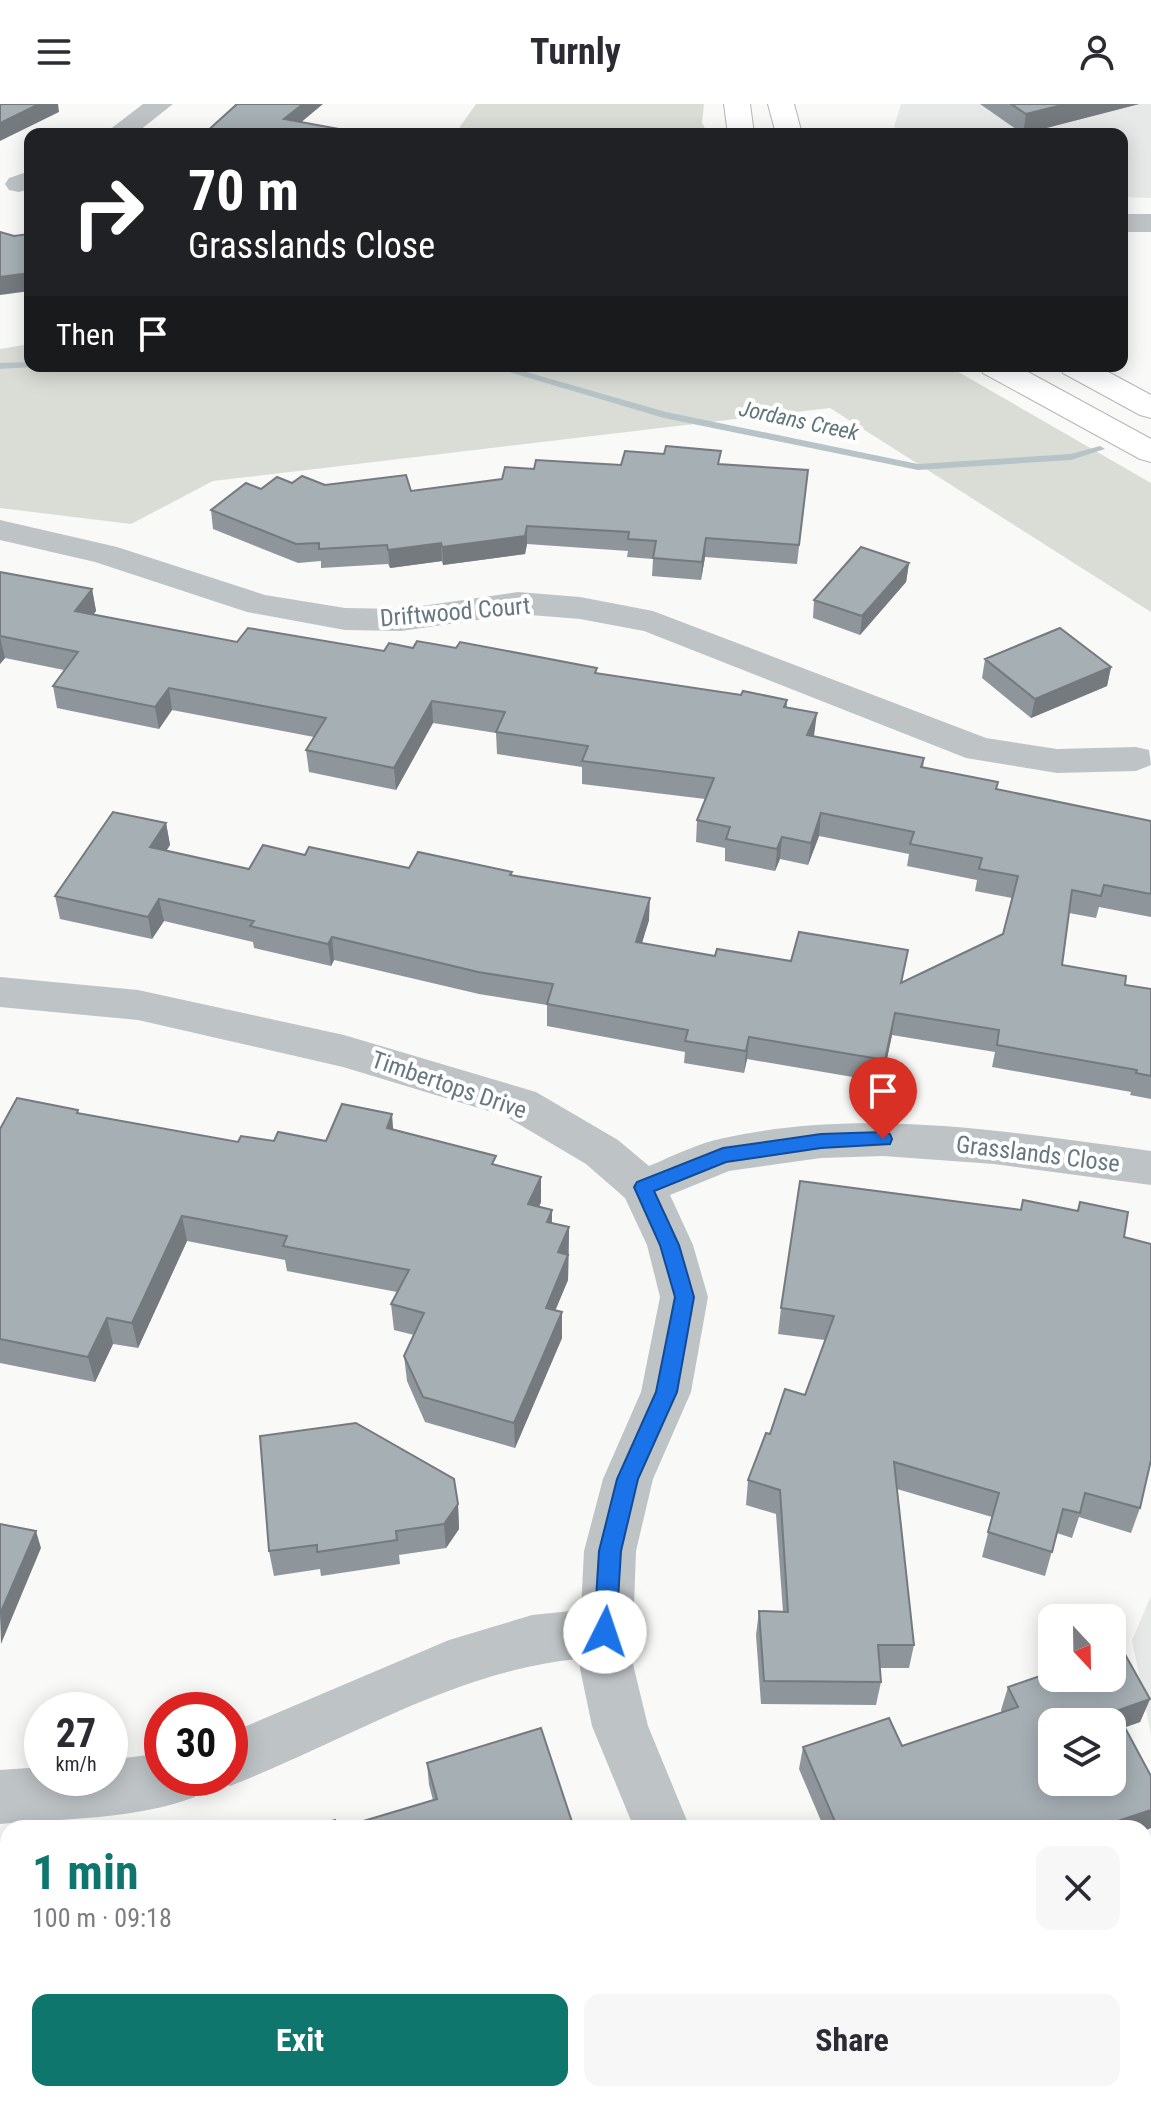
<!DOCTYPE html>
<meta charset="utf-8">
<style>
:root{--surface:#fff;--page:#f7f7f7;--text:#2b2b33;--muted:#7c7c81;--accent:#0f766e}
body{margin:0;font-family:"Roboto Condensed",sans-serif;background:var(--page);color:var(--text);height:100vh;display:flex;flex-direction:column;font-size:30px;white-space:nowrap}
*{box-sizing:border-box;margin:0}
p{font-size:26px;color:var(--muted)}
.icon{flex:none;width:44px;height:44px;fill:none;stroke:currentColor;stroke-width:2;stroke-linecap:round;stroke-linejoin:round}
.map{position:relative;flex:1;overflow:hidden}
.sheet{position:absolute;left:0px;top:1716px;width:1152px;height:282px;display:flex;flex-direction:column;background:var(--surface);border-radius:24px 24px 0 0;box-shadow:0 4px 20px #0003}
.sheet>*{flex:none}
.banner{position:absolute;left:24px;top:24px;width:1104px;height:244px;border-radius:16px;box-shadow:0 4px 20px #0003;background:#202124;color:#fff;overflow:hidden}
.needle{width:52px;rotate:158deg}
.tools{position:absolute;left:1038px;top:1500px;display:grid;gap:16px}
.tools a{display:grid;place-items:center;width:88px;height:88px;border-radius:16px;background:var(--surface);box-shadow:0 4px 20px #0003;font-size:40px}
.speed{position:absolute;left:24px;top:1588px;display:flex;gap:16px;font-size:40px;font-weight:700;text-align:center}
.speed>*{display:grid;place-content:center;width:104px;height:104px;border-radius:50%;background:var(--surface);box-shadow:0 4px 20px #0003;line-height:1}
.speed small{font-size:20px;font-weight:400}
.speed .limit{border:12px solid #d22;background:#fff;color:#111}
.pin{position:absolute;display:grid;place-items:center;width:68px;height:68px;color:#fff;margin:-82px -34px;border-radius:50% 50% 50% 0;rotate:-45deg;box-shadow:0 0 8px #0007}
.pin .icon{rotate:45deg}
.me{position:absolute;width:88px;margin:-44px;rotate:4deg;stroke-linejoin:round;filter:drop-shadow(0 0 6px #0008)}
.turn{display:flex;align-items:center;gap:28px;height:168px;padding:0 32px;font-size:36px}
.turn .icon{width:104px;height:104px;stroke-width:2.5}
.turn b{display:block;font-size:56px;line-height:68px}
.then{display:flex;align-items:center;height:76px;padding:0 32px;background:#0003;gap:16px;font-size:30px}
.round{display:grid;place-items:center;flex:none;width:84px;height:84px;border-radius:16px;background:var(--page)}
.head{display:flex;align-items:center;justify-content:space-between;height:136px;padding:0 32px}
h1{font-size:48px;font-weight:700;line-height:60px;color:var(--accent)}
.primary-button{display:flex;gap:16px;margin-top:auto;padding:16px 32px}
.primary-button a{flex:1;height:92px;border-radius:16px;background:var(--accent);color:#fff;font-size:32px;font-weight:700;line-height:92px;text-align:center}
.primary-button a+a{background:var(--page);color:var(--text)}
header{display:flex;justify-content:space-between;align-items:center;height:104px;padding:0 32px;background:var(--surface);font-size:36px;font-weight:700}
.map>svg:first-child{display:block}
.built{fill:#e7e9e8}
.green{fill:#d9ddd6}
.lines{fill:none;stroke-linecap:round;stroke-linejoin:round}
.stream{fill:#b7c4c7;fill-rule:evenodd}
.trunk-casing{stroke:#b2b7ba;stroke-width:2}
.minor{fill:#bec3c6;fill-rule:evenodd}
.tertiary{fill:#bec3c6;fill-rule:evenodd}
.trunk{fill:#fff;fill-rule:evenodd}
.wall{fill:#8e969b}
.shaded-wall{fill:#747a7e}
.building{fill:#a5afb4;stroke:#747a7e;stroke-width:2;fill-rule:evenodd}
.route{fill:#1a73e8;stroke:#114b97;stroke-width:2}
.labels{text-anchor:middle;stroke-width:8;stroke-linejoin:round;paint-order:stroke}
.far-water-label{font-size:22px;font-style:italic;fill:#60767a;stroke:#fff}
.street-label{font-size:24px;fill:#667780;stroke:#fff}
</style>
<header><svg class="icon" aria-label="menu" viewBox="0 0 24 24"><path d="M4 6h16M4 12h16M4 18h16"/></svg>Turnly<svg class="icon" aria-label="person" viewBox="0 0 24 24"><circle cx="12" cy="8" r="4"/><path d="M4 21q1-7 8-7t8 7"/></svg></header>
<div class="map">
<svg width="1151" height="1997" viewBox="0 0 1151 1997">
<rect width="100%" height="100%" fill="#f9f9f7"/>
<path class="built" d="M 901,0 L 1151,0 L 1151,94 L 1122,93 L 1122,30 L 906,30 L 894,23 Z
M 1151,1492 L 1151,1631 L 1132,1536 Z"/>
<path class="green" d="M 476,0 L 704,0 L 702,19 L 708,30 L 455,30 Z
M 30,240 L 30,262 L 948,262 L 1151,379 L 1151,508 L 830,304 L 213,377 L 131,420 L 0,404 L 0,245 Z"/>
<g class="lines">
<path class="stream" d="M 30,258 L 30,262 L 33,263 L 0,265 L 0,259 Z
M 489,262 L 505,262 L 666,308 L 918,360 L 1071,350 L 1100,342 L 1105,345 L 1071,356 L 918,366 L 664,314 Z"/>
<defs>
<path id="trunk" d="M 724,0 L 750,0 L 754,30 L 728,30 Z
M 768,0 L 794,0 L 802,30 L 776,30 Z
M 979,262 L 1017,262 L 1151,335 L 1151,358 L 1140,355 L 983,269 Z
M 1059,262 L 1097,262 L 1151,291 L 1151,314 L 1140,311 L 1063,269 Z"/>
</defs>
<use href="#trunk" class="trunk-casing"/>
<path class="minor" d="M 143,0 L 173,0 L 135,30 L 104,30 Z
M 30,67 L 30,85 L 19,88 L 9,86 L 5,80 L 9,74 Z
M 1122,110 L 1151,110 L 1151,128 L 1122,128 Z
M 0,416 L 117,443 L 265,491 L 345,504 L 401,505 L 518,488 L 580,493 L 653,507 L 986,634 L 1057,645 L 1136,643 L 1149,646 L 1151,661 L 1136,667 L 1057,669 L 966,654 L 644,527 L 580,515 L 518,510 L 401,527 L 345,526 L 247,508 L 95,458 L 0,436 Z
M 0,873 L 138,886 L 344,931 L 536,988 L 618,1036 L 649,1062 C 673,1052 698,1039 724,1034 C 865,1003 1010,1028 1151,1047 L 1151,1081 L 994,1060 L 883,1052 L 821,1054 L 729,1067 L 670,1091 L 693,1141 L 708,1193 L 691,1288 L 653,1375 L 636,1447 L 632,1556 L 648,1622 L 690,1724 L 634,1724 L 592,1622 L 578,1555 C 454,1567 344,1638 230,1682 L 210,1674 L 230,1674 L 230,1629 L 449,1536 L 532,1511 L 581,1506 L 584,1447 L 603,1375 L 641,1288 L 660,1193 L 647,1141 L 625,1094 L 586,1060 L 505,1012 L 343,963 L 138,916 L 0,903 Z
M 162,1649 L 162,1674 L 203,1674 L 195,1693 C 138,1715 61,1715 0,1720 L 0,1666 L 42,1663 L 42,1674 L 110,1674 L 110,1656 Z
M 737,1990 L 799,1990 L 802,1997 L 740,1997 Z"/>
<path class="tertiary" d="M 1151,1869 L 1151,1929 L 1144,1931 L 1144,1871 Z
M 840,1990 L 919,1990 L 916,1997 L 837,1997 Z"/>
<use href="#trunk" class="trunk"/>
</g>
<path class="wall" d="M 980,0 L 1139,0 L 1023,30 Z
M 720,360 L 806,384 L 797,460 L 705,453 L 701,476 L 652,472 L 653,455 L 627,453 L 628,447 L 527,440 L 525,450 L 443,461 L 442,457 L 390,464 L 388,460 L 321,464 L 321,457 L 298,459 L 213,425 L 211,406 L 261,385 L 292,379 L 411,387 L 502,375 L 534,365 L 621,361 Z
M 909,459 L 906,478 L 860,531 L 813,514 L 814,496 Z
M 0,468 L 92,485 L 96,507 L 93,510 L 237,538 L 384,547 L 413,544 L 741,591 L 787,596 L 787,603 L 814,633 L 924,654 L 923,664 L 997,685 L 1151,717 L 1151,813 L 1099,803 L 1096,814 L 1069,809 L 1062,861 L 1125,881 L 1151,885 L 1151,995 L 1130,991 L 1131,988 L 992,963 L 995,948 L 892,931 L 882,978 L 747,955 L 744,969 L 684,959 L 685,948 L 547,922 L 547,901 L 479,890 L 334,856 L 331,862 L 254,844 L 253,838 L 164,817 L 152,835 L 60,815 L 55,792 L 166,719 L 170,741 L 166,747 L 249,765 L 305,751 L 409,764 L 512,768 L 512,772 L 649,816 L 642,839 L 715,852 L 903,878 L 1003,830 L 1012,794 L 975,787 L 977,776 L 907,762 L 909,750 L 819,732 L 808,761 L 780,755 L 775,767 L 725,757 L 725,744 L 696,738 L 697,716 L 705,695 L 582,680 L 582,663 L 497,650 L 496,629 L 433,619 L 396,686 L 309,668 L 306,646 L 314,633 L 172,606 L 159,625 L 57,604 L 53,582 L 64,566 L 5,554 L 0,560 Z
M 985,555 L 1111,563 L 1107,582 L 1031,614 L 982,574 Z
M 79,1009 L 238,1038 L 326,1037 L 394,1026 L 496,1061 L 541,1073 L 541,1098 L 539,1103 L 552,1119 L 569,1123 L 568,1176 L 555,1206 L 562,1234 L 515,1344 L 425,1318 L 407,1277 L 404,1252 L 414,1231 L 394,1226 L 391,1200 L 397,1188 L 287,1167 L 285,1156 L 187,1137 L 138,1244 L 113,1240 L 95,1278 L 0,1259 L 0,1025 Z
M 1080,1098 L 1124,1133 L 1140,1404 L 1131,1429 L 1079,1413 L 1072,1434 L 1057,1429 L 1045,1472 L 982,1453 L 992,1413 L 897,1385 L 914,1541 L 909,1564 L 880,1564 L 881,1578 L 876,1601 L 761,1600 L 756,1531 L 759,1507 L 783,1508 L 776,1410 L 746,1401 L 748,1376 L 770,1330 L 805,1291 L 825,1236 L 778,1230 L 781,1204 L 1021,1106 L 1077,1107 Z
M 458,1400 L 459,1425 L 446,1444 L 399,1451 L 400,1460 L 321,1472 L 320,1465 L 274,1472 L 269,1447 Z
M 1008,1583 L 1150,1595 L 1140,1618 L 1125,1623 L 1144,1724 L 824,1724 L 799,1665 L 803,1643 L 902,1642 L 1002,1609 L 1001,1606 Z
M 427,1659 L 574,1724 L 433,1696 L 429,1681 Z
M 8,1781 L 8,1937 L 0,1939 L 0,1782 Z"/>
<path class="shaded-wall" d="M 39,0 L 58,0 L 59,8 L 0,37 L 0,19 Z
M 303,0 L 323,0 L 287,30 L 284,15 Z
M 1066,0 L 1139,0 L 1023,30 L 1026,10 Z
M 30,169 L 30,187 L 0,191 L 0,173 Z
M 527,422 L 527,440 L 525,450 L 443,461 L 442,443 Z
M 706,434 L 705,453 L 701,476 L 702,458 Z
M 441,439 L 442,457 L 390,464 L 388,446 Z
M 909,459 L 906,478 L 860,531 L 862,512 Z
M 92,485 L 96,507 L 80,529 L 75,507 Z
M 0,533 L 5,554 L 0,560 Z
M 1111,563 L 1107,582 L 1031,614 L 1035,595 Z
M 169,584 L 172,606 L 159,625 L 155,603 Z
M 432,597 L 433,619 L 396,686 L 394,664 Z
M 817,609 L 814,632 L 805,654 L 807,631 Z
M 821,709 L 819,732 L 808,761 L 811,739 Z
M 166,719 L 170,741 L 154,765 L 150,743 Z
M 782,733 L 780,755 L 775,767 L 777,745 Z
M 650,794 L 649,816 L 635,861 L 636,838 Z
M 159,795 L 164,817 L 152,835 L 148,813 Z
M 332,833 L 334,856 L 331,862 L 328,840 Z
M 895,909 L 892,931 L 882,978 L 885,956 Z
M 749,933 L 747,955 L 744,969 L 746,947 Z
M 392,1010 L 394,1036 L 387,1024 Z
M 541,1073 L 541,1098 L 529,1126 L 528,1100 Z
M 552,1106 L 552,1131 L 547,1118 Z
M 182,1112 L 187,1137 L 138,1244 L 132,1219 Z
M 569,1123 L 568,1176 L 546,1229 L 546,1204 L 558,1148 Z
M 562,1208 L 562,1234 L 515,1344 L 514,1319 Z
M 107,1214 L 113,1240 L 95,1278 L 88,1253 Z
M 458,1400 L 459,1425 L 446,1444 L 444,1420 Z
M 36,1427 L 41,1444 L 1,1540 L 0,1510 Z
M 1150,1595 L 1140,1618 L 1112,1628 L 1116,1607 Z
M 1151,1706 L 1151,1724 L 1144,1727 L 1144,1724 L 1097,1724 Z"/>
<path class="building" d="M 0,0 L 39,0 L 0,19 Z
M 237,0 L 303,0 L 284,15 L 345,26 L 340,30 L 204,30 Z
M 1011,0 L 1066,0 L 1026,10 Z
M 0,128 L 14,132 L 30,130 L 30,169 L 0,173 Z
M 666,342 L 721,347 L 718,360 L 808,366 L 799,441 L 706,434 L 702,458 L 653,454 L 656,437 L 628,435 L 629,428 L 527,422 L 525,432 L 442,443 L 441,439 L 388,446 L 387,441 L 319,445 L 319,439 L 296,440 L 211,406 L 246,379 L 261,385 L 277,373 L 292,379 L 302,372 L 325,381 L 406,371 L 411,387 L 502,375 L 505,363 L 534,365 L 536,356 L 621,361 L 625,347 L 664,350 Z
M 861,443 L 909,459 L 862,512 L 814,496 Z
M 0,468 L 92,485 L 75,507 L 237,538 L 248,524 L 384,547 L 389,539 L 413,544 L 417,537 L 456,544 L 460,538 L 597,564 L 595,569 L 741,591 L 743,587 L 787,596 L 784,603 L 817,609 L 807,631 L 924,654 L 921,663 L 998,678 L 996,685 L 1151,717 L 1151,790 L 1104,781 L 1101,792 L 1072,786 L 1062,861 L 1126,872 L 1125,881 L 1151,885 L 1151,972 L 1136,969 L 1137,966 L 997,941 L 999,926 L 895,909 L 885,956 L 749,933 L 746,947 L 685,937 L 688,926 L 547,900 L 553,880 L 478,868 L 332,833 L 328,840 L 250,822 L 254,817 L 159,795 L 148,813 L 55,792 L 113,708 L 166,719 L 150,743 L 249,765 L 263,741 L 305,751 L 309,743 L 409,764 L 418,748 L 512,768 L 510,771 L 650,794 L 636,838 L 715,852 L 717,845 L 791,857 L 799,828 L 908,846 L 901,879 L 1003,830 L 1018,772 L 979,765 L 982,754 L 910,740 L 914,728 L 821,709 L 811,739 L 782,733 L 777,745 L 726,735 L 730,723 L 697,716 L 714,674 L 582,657 L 588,642 L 496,628 L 505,608 L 432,597 L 394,664 L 306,646 L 326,614 L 169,584 L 155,603 L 53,582 L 78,548 L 0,532 Z
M 1060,524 L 1111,563 L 1035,595 L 985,555 Z
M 17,994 L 78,1006 L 77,1009 L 238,1038 L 241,1032 L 274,1037 L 278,1028 L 326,1037 L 342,1000 L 392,1010 L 387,1024 L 496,1052 L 492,1060 L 541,1073 L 528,1100 L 552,1106 L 547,1118 L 569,1123 L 558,1148 L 568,1151 L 546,1204 L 562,1208 L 514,1319 L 423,1293 L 404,1252 L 424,1209 L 391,1200 L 409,1166 L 283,1142 L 287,1132 L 182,1112 L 132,1219 L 107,1214 L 88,1253 L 0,1235 L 0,1025 Z
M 800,1077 L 1021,1106 L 1023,1096 L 1078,1107 L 1080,1098 L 1128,1108 L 1124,1133 L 1151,1140 L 1151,1356 L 1140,1404 L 1085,1389 L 1080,1409 L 1063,1405 L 1052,1448 L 988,1428 L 999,1389 L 894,1358 L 914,1541 L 878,1541 L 881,1578 L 764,1577 L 759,1507 L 788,1508 L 780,1386 L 748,1376 L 766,1329 L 770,1330 L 785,1285 L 805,1291 L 834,1212 L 781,1204 Z
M 356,1319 L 454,1375 L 458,1400 L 444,1420 L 396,1427 L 397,1436 L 317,1448 L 317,1441 L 269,1447 L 260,1332 Z
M 0,1420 L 36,1427 L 0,1510 Z
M 1122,1545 L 1150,1595 L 1116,1607 L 1151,1672 L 1151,1706 L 1097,1724 L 828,1724 L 827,1722 L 836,1720 L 803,1643 L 889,1614 L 902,1642 L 1018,1603 L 1008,1583 L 1052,1568 L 1052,1574 L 1112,1574 L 1112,1549 ZM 1052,1618 L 1112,1618 L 1112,1678 L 1052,1678 Z
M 541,1624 L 574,1724 L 340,1724 L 437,1695 L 427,1659 Z
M 335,1716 L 337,1724 L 309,1724 Z
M 8,1781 L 8,1916 L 0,1917 L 0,1782 Z"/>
<path class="route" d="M 883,1028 L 890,1030 L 892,1035 L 890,1040 L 821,1044 L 726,1058 L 654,1087 L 679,1141 L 694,1193 L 677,1288 L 638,1375 L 621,1447 L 616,1528 L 612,1535 L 605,1538 L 597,1535 L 594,1528 L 599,1447 L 617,1375 L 656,1288 L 675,1193 L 660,1141 L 634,1083 L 637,1078 L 723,1044 L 821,1030 Z"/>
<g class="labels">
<g class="far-water-label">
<text transform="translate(799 316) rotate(12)" y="8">Jordans Creek</text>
</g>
<g class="street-label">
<text transform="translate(455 508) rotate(-5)" y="8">Driftwood Court</text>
<text transform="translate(449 981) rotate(19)" y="8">Timbertops Drive</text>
<text transform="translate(1038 1050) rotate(7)" y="8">Grasslands Close</text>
</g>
</g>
</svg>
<div class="tools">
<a><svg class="needle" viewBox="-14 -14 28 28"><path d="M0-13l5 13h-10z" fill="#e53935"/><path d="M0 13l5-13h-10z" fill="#7c7c81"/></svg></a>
<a><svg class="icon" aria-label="layers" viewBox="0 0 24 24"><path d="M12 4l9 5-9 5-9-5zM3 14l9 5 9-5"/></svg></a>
</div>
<div class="speed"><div>27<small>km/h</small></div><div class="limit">30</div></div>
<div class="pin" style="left:883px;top:1035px;background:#d93025"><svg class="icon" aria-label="arrive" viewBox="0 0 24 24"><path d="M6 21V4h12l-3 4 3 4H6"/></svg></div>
<svg class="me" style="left:605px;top:1528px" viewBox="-20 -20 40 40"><circle r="19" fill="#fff"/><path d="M0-13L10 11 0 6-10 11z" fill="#1a73e8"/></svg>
<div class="banner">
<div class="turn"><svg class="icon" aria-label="right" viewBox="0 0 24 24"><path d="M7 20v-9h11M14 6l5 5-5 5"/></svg><div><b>70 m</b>Grasslands Close</div></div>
<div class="then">Then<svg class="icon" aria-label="arrive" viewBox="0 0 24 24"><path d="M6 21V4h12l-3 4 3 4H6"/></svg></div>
</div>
<section class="sheet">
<div class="head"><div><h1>1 min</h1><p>100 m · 09:18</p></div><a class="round"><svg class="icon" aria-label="close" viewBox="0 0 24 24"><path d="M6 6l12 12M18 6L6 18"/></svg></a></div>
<div class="primary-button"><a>Exit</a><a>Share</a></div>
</section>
</div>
